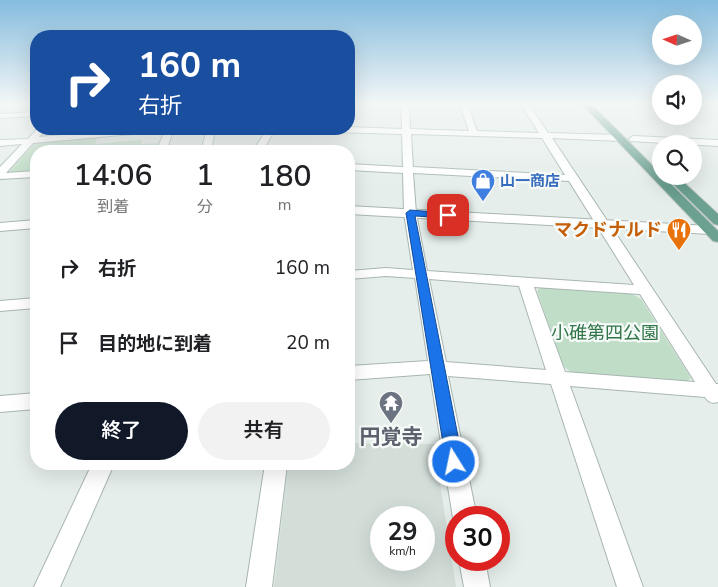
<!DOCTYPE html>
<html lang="ja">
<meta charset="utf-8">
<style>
:root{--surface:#fff;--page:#f2f2f2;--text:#202124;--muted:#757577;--accent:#111827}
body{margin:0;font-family:"Nunito Sans","Noto Sans JP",sans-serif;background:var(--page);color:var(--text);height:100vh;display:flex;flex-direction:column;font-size:19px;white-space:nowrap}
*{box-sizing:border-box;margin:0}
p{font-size:16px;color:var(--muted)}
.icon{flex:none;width:28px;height:28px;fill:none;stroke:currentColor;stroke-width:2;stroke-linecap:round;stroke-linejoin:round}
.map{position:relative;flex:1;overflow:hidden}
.sheet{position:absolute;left:30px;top:145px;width:325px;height:325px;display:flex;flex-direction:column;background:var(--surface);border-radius:20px;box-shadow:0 5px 20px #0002}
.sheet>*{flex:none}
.hud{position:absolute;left:30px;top:30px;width:325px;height:105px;border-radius:20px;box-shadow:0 5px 20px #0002;background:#1a4fa0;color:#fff;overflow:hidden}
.needle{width:32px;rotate:273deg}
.fabs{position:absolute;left:652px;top:15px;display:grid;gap:10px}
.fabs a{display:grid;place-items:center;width:50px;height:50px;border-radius:50%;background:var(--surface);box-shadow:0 5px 20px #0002;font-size:25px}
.speed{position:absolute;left:370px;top:506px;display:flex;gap:10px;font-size:25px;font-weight:700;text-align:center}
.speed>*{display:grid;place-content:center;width:65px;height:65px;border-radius:50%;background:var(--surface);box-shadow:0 5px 20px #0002;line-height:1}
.speed small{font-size:12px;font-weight:400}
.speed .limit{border:8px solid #d22;background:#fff;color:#111}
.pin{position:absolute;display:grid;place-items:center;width:42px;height:42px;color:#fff;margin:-21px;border-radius:10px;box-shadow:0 2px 8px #0006}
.me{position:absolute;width:55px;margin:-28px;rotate:350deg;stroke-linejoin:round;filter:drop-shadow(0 0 4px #0008)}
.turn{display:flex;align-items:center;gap:18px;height:105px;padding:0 25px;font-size:22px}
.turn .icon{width:65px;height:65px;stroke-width:2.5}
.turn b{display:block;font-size:35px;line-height:42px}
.eta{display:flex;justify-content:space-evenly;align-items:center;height:85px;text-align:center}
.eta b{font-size:30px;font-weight:600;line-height:35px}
.action{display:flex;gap:10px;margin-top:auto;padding:10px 25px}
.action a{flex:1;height:58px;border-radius:30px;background:var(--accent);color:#fff;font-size:20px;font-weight:600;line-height:58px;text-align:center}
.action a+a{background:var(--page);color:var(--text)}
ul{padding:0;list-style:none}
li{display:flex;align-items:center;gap:15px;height:75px;padding:0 25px}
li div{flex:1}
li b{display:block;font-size:19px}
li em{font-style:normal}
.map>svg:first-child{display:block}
.built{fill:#d3ded9;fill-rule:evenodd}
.green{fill:#c0dec7}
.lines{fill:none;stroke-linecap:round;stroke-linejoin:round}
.minor-casing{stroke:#a8b6b1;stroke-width:2}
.tertiary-casing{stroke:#a8b6b1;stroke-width:2}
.primary-casing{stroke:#c2c9c7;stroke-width:2}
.minor{fill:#fff;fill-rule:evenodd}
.tertiary{fill:#fff;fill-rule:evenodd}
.primary{fill:#6ca192;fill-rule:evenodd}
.route{fill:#1a73e8;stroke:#114b97}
.labels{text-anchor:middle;stroke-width:4.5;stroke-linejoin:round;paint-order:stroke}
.far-shop-label{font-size:15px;font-weight:bold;fill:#366cbe;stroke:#f6faf8;text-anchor:start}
.food-label{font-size:18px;font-weight:bold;fill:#c56008;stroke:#f6faf8;text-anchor:end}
.park-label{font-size:18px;fill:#317549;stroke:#f6faf8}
.near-worship-label{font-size:21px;font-weight:bold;fill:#5b616d;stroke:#f6faf8}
</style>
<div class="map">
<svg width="718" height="587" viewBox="0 0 718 587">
<rect width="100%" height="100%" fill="#e5eeea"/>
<path class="built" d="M 349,443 L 434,444 L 456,587 L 274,587 L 288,464 L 349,464 ZM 381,518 L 424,518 L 424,560 L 381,560 Z"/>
<path class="green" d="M 98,136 L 95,144 L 142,140 L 141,144 L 160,143 L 157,151 L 36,151 L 36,172 L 9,172 L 34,144 Z
M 540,287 L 632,294 L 641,299 L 691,378 L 686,382 L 571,372 L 563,366 L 537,291 Z"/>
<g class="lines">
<defs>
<path id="minor" d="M 401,103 L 409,103 L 410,129 L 469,131 L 459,103 L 467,103 L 477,131 L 539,133 L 520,103 L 528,103 L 548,133 L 620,135 L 624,138 L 620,141 L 552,138 L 716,384 L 718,384 L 718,402 C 712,404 708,402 705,397 L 570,386 L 643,587 L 617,587 L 551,384 L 448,376 L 477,518 L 456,518 L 456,526 L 453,518 L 430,374 L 349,380 L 349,366 L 428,361 L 415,278 L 386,276 L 349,279 L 349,271 L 386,268 L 413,270 L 404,213 L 403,173 L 349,170 L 349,164 L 403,167 L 402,134 L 332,132 L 328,129 L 349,129 L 349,127 L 402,129 ZM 411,134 L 542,138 L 565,175 L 413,167 ZM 413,173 L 569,181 L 634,285 L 427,271 L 416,213 ZM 429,279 L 519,286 L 546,370 L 446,362 ZM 534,287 L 640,294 L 695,382 L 565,372 Z
M 36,112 L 36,116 L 0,118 L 0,114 Z
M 37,129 L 46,129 L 39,137 L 131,129 L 159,129 L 155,132 L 33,143 L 6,173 L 36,171 L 36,177 L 0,179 L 0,167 L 22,144 L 0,146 L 0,140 L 28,139 Z
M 166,129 L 174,129 L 166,151 L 156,151 Z
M 267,129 L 275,129 L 263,151 L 253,151 Z
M 633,136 L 718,140 L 718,146 L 630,141 L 629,139 Z
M 36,298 L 36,308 L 0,311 L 0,301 Z
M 36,393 L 36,409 L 0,412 L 0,396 Z
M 265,464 L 287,464 L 272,587 L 246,587 Z
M 459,560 L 485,560 L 490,587 L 464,587 Z"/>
<path id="tertiary" d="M 207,129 L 215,129 L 211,151 L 201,151 Z
M 349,206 L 710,226 L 716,230 L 710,234 L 349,214 Z
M 36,220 L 36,228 L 0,231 L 0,223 Z
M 92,464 L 114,464 L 60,587 L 34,587 Z"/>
<path id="primary" d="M 581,103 L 590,103 L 718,231 L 718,242 L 713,241 Z
M 672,176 L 678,177 L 718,214 L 718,225 L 714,224 L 670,181 L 669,179 Z"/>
</defs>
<use href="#minor" class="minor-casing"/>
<use href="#tertiary" class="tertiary-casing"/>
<use href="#primary" class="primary-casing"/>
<use href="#minor" class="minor"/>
<use href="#tertiary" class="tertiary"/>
<use href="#primary" class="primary"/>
</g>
<linearGradient id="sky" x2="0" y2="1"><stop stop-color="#85bcde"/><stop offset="0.56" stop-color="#f3f7f6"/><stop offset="1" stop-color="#f3f7f6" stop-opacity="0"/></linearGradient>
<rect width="718" height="185" fill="url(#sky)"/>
<path class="route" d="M 410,210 L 448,213 L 453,215 L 448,218 L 415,216 L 463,462 L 460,467 L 454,469 L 449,467 L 446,462 L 406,213 Z"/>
<defs>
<symbol id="shop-pin" viewBox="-11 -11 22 30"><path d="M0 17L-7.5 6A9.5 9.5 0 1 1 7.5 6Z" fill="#3f7fe0" stroke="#f6faf8"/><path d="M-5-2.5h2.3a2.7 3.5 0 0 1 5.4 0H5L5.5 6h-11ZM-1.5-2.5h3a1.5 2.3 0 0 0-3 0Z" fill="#fff"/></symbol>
<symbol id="restaurant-pin" viewBox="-11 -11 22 30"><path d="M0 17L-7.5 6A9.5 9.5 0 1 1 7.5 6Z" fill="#e8710a" stroke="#f6faf8"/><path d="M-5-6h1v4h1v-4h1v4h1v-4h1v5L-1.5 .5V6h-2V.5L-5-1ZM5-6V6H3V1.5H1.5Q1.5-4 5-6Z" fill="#fff"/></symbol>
<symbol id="temple-pin" viewBox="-11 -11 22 30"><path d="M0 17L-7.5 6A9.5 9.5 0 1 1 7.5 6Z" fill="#6b7280" stroke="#f6faf8"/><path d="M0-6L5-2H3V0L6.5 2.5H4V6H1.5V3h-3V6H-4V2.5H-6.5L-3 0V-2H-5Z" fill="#fff"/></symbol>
</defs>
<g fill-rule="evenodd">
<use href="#shop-pin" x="469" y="167" width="28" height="38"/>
<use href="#restaurant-pin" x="665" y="216" width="28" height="38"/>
<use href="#temple-pin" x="377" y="389" width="28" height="38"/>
</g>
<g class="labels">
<g class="far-shop-label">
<text x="500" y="186">山一商店</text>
</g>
<g class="food-label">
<text x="662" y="236">マクドナルド</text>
</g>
<g class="park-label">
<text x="605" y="339">小碓第四公園</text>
</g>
<g class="near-worship-label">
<text x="391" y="444">円覚寺</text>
</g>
</g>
</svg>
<div class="fabs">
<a><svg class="needle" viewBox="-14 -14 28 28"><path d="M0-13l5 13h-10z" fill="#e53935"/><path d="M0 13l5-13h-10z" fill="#757577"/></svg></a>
<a><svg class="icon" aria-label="sound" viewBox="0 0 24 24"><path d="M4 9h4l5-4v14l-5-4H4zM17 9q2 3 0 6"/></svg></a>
<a><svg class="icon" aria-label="search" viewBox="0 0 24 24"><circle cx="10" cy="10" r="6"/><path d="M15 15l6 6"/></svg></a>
</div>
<div class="speed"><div>29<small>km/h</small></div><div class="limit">30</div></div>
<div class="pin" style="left:448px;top:215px;background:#d93025"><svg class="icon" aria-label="arrive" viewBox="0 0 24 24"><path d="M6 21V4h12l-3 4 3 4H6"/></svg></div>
<svg class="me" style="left:454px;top:462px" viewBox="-20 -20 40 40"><circle r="17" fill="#1a73e8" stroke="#fff" stroke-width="3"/><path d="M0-11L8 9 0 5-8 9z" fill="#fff"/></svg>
<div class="hud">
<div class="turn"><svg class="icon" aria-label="right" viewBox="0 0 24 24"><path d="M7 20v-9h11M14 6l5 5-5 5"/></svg><div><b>160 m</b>右折</div></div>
</div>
<section class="sheet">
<div class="eta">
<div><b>14:06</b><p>到着</p></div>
<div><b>1</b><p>分</p></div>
<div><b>180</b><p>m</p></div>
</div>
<ul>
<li><svg class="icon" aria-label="right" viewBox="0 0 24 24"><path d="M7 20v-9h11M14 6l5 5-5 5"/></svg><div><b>右折</b></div><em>160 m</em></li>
<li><svg class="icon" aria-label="arrive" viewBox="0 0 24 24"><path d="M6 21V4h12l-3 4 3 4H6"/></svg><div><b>目的地に到着</b></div><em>20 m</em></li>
</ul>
<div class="action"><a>終了</a><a>共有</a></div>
</section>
</div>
